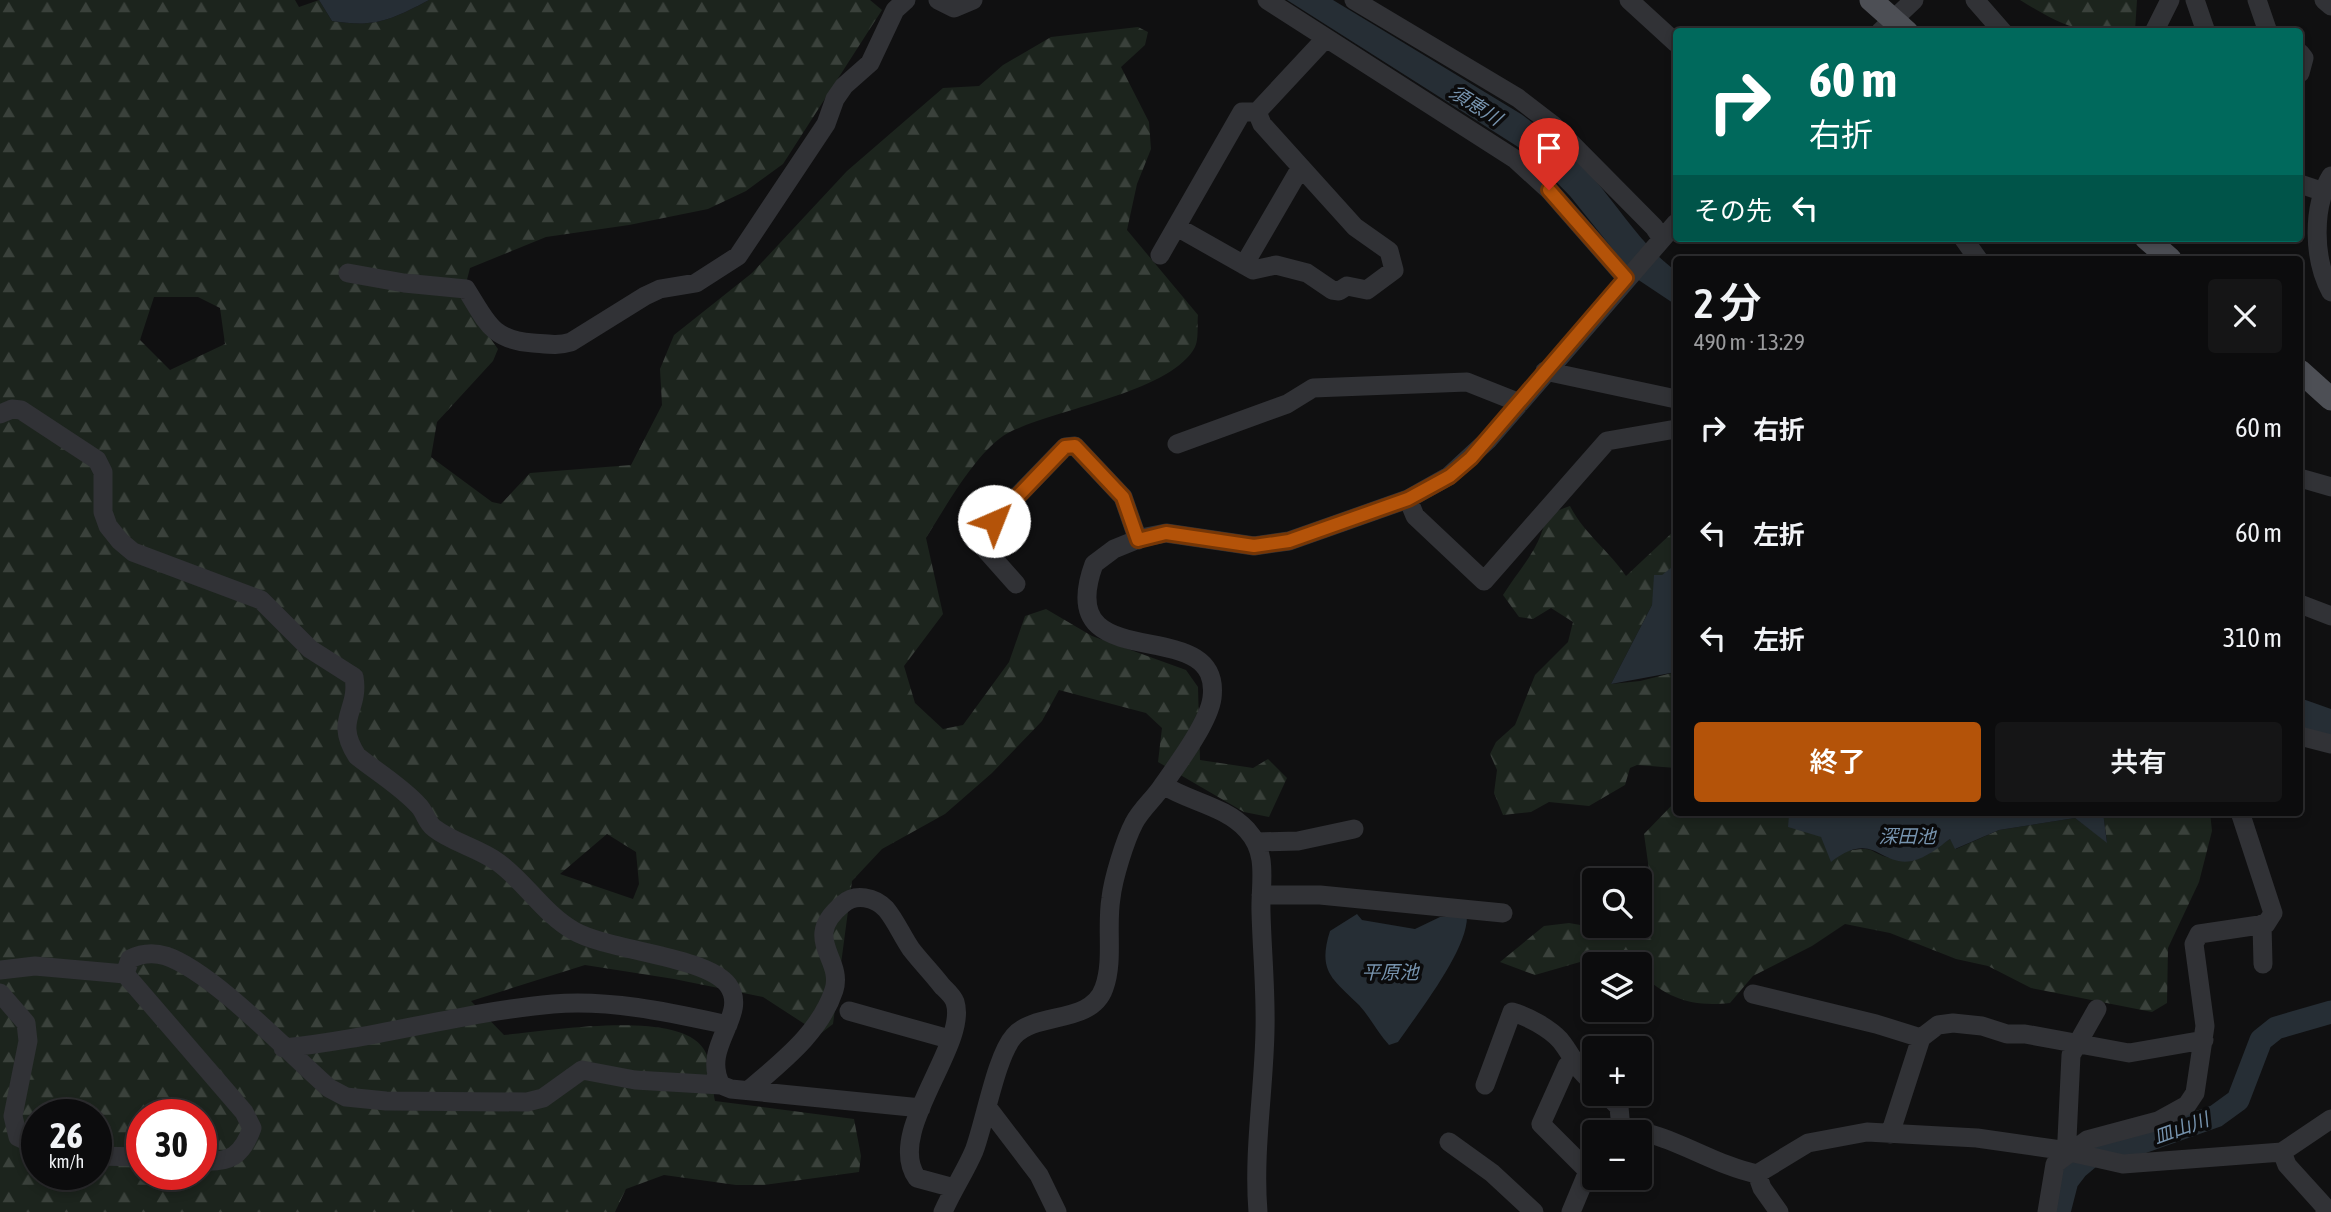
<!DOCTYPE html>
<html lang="ja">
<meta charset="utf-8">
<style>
:root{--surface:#0c0c0d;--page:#151516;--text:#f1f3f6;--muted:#9a9b9d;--line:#2c2c2e;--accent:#b45309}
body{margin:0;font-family:"Asap Condensed","Noto Sans JP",sans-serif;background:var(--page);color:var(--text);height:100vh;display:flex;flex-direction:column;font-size:26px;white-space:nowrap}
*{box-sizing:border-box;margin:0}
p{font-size:23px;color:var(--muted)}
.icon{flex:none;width:38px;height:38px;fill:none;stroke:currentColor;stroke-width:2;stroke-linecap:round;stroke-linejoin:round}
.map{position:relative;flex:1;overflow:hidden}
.sheet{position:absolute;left:1673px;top:256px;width:630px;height:560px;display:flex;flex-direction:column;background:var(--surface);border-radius:7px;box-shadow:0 4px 10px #0003,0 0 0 2px var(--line)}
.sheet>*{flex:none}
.guide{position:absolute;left:1673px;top:28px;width:630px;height:214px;border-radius:7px;box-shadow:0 4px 10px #0003,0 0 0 2px var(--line);background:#00695c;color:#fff;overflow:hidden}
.fabs{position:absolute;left:1582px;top:868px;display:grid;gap:14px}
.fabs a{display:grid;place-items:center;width:70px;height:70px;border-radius:7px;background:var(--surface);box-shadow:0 4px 10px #0003,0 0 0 2px var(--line);font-size:35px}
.speed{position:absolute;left:21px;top:1099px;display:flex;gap:14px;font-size:35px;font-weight:700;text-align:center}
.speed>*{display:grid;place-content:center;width:91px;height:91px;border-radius:50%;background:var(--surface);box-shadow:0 4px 10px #0003,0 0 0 2px var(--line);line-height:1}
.speed small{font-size:18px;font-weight:400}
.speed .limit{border:10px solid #d22;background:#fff;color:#111}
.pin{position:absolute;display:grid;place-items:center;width:60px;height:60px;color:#fff;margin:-72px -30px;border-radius:50% 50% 50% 0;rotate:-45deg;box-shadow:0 0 7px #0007}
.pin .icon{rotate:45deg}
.me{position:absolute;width:77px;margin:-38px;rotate:44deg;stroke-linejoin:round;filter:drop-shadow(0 0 5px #0008)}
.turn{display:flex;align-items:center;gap:24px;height:147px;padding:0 21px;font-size:32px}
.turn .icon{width:91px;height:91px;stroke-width:2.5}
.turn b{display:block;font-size:49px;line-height:60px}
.then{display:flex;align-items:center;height:66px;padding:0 21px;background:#0003;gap:14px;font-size:26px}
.round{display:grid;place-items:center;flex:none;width:74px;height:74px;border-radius:7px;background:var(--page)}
.head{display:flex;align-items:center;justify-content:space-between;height:119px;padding:0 21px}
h1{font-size:42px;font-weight:600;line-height:52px}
.cta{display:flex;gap:14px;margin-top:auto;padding:14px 21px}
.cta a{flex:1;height:80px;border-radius:7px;background:var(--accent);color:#fff;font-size:28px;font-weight:600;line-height:80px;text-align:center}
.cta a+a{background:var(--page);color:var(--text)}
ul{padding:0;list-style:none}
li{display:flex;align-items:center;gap:21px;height:105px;padding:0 21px}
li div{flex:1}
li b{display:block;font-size:26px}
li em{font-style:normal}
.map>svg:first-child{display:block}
.forest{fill:url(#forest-firs);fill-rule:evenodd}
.water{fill:#262e35}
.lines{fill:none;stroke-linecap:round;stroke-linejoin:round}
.river{stroke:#262e35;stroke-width:23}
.minor{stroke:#313236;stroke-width:19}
.major{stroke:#4d4f55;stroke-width:23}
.route-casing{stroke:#753606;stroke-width:18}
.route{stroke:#b45309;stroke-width:12}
.labels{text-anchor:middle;stroke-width:7;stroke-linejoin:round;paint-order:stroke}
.water-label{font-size:19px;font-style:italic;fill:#7794af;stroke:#0b0b0c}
</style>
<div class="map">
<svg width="2331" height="1212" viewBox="0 0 2331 1212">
<defs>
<pattern id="forest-firs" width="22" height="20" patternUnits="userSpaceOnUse" patternTransform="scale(1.75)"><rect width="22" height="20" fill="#1c241d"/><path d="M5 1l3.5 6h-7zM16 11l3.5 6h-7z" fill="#3a413b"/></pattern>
</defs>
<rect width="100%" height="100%" fill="#101011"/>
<path class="forest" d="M 0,0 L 295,0 L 299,7 L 319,0 L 332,21 C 375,28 391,20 429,0 L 870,0 L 882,10 L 783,164 L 746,191 L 708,209 L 629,225 L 546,237 L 470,268 L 462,299 L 498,349 L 493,361 L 437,422 L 431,457 L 492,502 L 501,504 L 530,473 L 631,465 L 662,405 L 660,369 L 674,335 L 752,273 L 847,171 L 943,88 L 979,86 L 1003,65 L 1051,37 L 1138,27 L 1148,32 L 1145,45 L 1121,67 L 1149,122 L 1151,149 L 1137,184 L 1127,230 L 1198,315 C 1197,324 1199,339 1195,347 C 1172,392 1054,409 1008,433 C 977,450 945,508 926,538 L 943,614 L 904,666 L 915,703 L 943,729 L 963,725 L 1009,662 L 1025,616 L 1046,609 L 1092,636 L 1186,670 L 1198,687 L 1200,760 L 1253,768 L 1268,759 L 1287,778 L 1269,817 L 1244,812 L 1158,762 L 1162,728 L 1146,713 L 1059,690 L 1042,721 L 992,773 L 945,814 L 882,849 L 852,881 L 833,1024 L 820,1034 L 763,997 L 674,979 L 585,965 L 471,1001 L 504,1035 C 547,1031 677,1009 703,1048 C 712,1060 712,1086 715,1101 L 854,1119 L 861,1156 L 859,1172 L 764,1185 L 736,1185 L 664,1175 L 626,1189 L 615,1212 L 0,1212 ZM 154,297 L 198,297 L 220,308 L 225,344 L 170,370 L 140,340 ZM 607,834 L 636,852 L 639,884 L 633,899 L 560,874 ZM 37,1115 L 96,1115 L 96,1174 L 37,1174 ZM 142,1115 L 201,1115 L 201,1174 L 142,1174 Z
M 2020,0 L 2137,0 L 2135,31 C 2078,32 2069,30 2020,0 Z
M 1570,506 C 1583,532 1609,551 1626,576 L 1676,529 L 1676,564 L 1656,582 L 1652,605 L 1611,684 L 1640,681 L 1676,672 L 1676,768 L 1637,765 L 1630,768 L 1625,785 L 1589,806 L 1549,802 L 1531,812 L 1503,815 L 1494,793 L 1497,770 L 1490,754 L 1496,742 L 1515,725 L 1535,675 L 1568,642 L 1573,622 L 1551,608 L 1533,619 L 1519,617 L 1503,595 C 1513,579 1525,565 1534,549 C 1548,526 1539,516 1570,506 Z
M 1676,801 L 1676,812 L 1802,812 L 1821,837 L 1843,852 C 1879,844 1867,854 1895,859 C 1916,862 1934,850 1950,839 L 1956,849 L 1999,830 L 2075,818 L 2107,842 L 2103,812 L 2210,812 L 2212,831 L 2199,882 L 2168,948 L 2167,1003 L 2152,1012 L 2031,988 L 1988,966 L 1956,959 L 1890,933 L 1845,924 L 1812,946 L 1753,976 L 1730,1003 C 1691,1007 1670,999 1640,974 L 1640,964 L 1580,962 L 1535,975 L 1500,962 L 1544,926 L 1569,923 L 1615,931 L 1622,926 L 1640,926 L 1640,913 L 1651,884 L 1644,834 Z"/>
<path class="water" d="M 319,0 L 429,0 C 391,20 375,28 332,21 Z
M 1287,0 L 1333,0 L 1521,114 C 1547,133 1573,154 1594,179 C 1621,210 1642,246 1676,271 L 1671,282 L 1676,287 L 1676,305 L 1637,279 L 1570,196 L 1529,154 Z
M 1676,564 L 1676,672 L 1611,684 L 1652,605 L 1654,575 L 1662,575 Z
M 2300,698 L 2331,709 L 2331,737 L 2300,728 Z
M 1802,812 L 2103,812 L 2107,843 L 2075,818 L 1999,830 L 1955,849 L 1950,839 C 1939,847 1926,858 1912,861 C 1879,867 1874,829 1831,862 L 1821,837 L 1788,827 L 1789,815 Z
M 1357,914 L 1362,920 L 1415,929 L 1440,917 L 1467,917 C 1467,951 1418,1013 1398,1042 L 1389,1045 C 1378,1033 1370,1017 1359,1005 C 1333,979 1317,972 1330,931 Z"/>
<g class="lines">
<path class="river" d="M 2059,1212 L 2067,1181 L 2077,1168 L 2102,1147 L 2140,1143 L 2216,1116 L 2238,1100 L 2261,1040 L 2276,1028 L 2331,1012"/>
<path class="minor" d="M 938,0 L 954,8 L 973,0
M 1267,0 L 1515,159 L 1549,190 L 1626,278
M 1354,0 L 1518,98 L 1553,125 L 1654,227 L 1662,239
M 1629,0 L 1676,43
M 1975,0 L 2003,32
M 2195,0 L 2206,32
M 2257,0 L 2268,32
M 2324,0 L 2331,6
M 1880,32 L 1914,0
M 2154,32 L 2170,0
M 2300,53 L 2304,58 L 2300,73
M 2331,176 C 2312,207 2313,259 2331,292
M 2300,184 L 2321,191
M 1177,227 L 1253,270 L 1276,265 L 1307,273 L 1332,290 L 1339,291 L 1347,286 L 1367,290 L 1394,270 L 1389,251 L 1355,227 L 1262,124 L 1257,112 L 1325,39
M 1963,238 L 1978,259
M 1160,255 L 1242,112 L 1257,112
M 1244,265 L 1301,167
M 348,273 L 404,283 L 466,289 C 487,322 491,340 533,343 C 547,344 558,346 571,342 L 645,296 L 660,289 L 696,283 L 738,256 L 826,124 L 835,99 L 844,86 L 870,63 L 895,10 L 906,0
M 1545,371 L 1676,399
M 0,414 L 12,409 L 21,410 L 97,460 L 103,472 L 103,512 L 108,526 L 120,541 L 133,552 L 261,600 L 310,649 L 354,677 C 360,711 333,719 357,756 C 377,772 402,787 419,806 C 425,812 426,822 434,828 C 453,843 479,848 499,863 C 526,883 544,914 574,931 C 609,951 706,956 728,985 C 750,1015 700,1046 721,1085
M 1177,444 L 1287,404 L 1313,388 L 1467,382 L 1520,403
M 2300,478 L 2331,487
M 1408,499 L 1415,516 L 1484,581 L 1607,441 L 1676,429
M 1016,584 L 976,539 L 1065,447 L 1075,446 L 1123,497 L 1138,540
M 2300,604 L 2331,616
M 2300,736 L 2331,744
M 1163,785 C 1190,802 1225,806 1247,830 C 1269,854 1260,883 1261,912 C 1262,951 1266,991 1265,1030 C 1264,1090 1253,1152 1258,1212
M 1256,842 L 1298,841 L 1354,829
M 1261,895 L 1320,895 L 1503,913
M 2262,924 L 2263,964
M 0,970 L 35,966 L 125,974 L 244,1112 L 252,1128 C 242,1156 230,1163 201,1161
M 125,974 L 130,959 C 142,953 153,952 166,956 C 213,972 289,1053 329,1088 L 346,1097 L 386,1101 L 527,1102 L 543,1098 L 582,1070 L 635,1080 L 721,1085 L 731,1089 L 921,1108
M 0,993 L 26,1023 L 28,1041 L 13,1116 L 18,1137 L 37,1146
M 1753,994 L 1876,1024 L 1921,1038
M 849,1011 L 949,1039
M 283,1048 C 374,1039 462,1012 553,1004 C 611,999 672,1013 728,1025
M 1573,1062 L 1567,1066 L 1541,1124 L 1588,1171
M 1485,1085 L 1512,1012 C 1527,1016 1549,1028 1560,1040 C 1574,1057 1575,1069 1594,1083
M 749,1090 C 781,1062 820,1033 834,990 C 844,958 800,939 843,904 C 855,893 875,897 886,909 C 896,921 902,936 911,949 C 921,962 932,973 942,986 C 946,990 953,996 955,1002 C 969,1045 884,1132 917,1178 L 954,1188
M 1606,1094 L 1619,1107 L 1621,1129
M 988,1108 L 1039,1175 L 1057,1212
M 1609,1132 L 1613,1129 C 1663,1127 1708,1164 1757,1174 L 1808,1143 L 1867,1132 L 1977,1138 L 2061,1150 L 2123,1164 L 2282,1152 L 2331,1119
M 1890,1134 L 1921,1038 L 1938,1025 L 1953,1023 L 1982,1026 L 2007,1034 L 2025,1034 L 2129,1053 L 2204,1040
M 1449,1142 L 1492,1173 L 1534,1212
M 2282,1152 L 2287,1165 L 2325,1207 L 2325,1212
M 2070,1153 L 2067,1139 L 2071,1055 L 2097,1009
M 96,1156 L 142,1157
M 1757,1174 L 1762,1188 L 1779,1212
M 943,1212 C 952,1191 965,1172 974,1151 C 985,1122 996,1056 1014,1036 C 1036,1011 1091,1025 1104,988 C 1114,961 1106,927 1111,898 C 1113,879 1125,840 1134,823 C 1141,809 1155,798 1163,785 C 1177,765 1209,722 1212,698 C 1223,609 1050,683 1094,564 L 1114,549 L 1141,538 L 1166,533 L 1254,546 L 1289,541 L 1408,499 L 1449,476 L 1488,440 L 1676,223
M 1571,1212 L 1594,1157
M 2047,1212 L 2055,1164 L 2087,1140 L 2158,1121 L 2187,1105 L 2195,1093 L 2205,1026 L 2194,944 L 2199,934 L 2266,924 L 2273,913 L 2240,812"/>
<path class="major" d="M 1871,0 L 1907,32
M 2146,238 L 2170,259
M 2300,371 L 2331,399"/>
</g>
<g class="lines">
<defs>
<path id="route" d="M 994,521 L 1065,447 L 1075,446 L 1123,497 L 1138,540 L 1166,533 L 1254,546 L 1289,541 L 1408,499 L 1450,476 L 1471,458 L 1626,278 L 1549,190"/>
</defs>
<use href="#route" class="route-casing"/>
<use href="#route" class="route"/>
</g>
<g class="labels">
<g class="water-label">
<text transform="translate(1476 105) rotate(32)" y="7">須恵川</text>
<text x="1907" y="843">深田池</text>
<text x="1390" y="979">平原池</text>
<text transform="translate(2181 1128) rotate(-20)" y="7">皿山川</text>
</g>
</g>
</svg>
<div class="fabs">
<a><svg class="icon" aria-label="search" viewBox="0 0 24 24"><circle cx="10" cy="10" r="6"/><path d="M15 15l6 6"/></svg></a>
<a><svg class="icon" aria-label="layers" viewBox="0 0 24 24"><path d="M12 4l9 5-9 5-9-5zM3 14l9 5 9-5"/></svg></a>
<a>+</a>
<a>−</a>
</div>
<div class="speed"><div>26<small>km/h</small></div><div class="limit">30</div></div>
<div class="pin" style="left:1549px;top:190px;background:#d93025"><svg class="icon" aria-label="arrive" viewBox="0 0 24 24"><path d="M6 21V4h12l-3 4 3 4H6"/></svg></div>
<svg class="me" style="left:994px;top:521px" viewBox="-20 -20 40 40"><circle r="19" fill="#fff"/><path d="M0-13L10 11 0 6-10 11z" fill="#b45309"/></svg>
<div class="guide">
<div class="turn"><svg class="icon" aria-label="right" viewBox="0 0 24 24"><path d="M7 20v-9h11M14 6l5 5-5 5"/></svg><div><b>60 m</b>右折</div></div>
<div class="then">その先<svg class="icon" aria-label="left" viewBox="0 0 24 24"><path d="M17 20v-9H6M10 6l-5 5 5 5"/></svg></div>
</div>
<section class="sheet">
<div class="head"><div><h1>2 分</h1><p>490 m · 13:29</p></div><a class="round"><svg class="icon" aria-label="close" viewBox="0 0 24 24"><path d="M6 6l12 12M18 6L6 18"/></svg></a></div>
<ul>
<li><svg class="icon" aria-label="right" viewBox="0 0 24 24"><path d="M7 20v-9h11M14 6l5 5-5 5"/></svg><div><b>右折</b></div><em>60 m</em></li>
<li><svg class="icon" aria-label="left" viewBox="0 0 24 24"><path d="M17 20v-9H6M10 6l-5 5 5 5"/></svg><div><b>左折</b></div><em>60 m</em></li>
<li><svg class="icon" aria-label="left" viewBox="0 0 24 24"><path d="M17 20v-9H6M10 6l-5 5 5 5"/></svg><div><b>左折</b></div><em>310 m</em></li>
</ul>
<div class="cta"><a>終了</a><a>共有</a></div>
</section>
</div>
